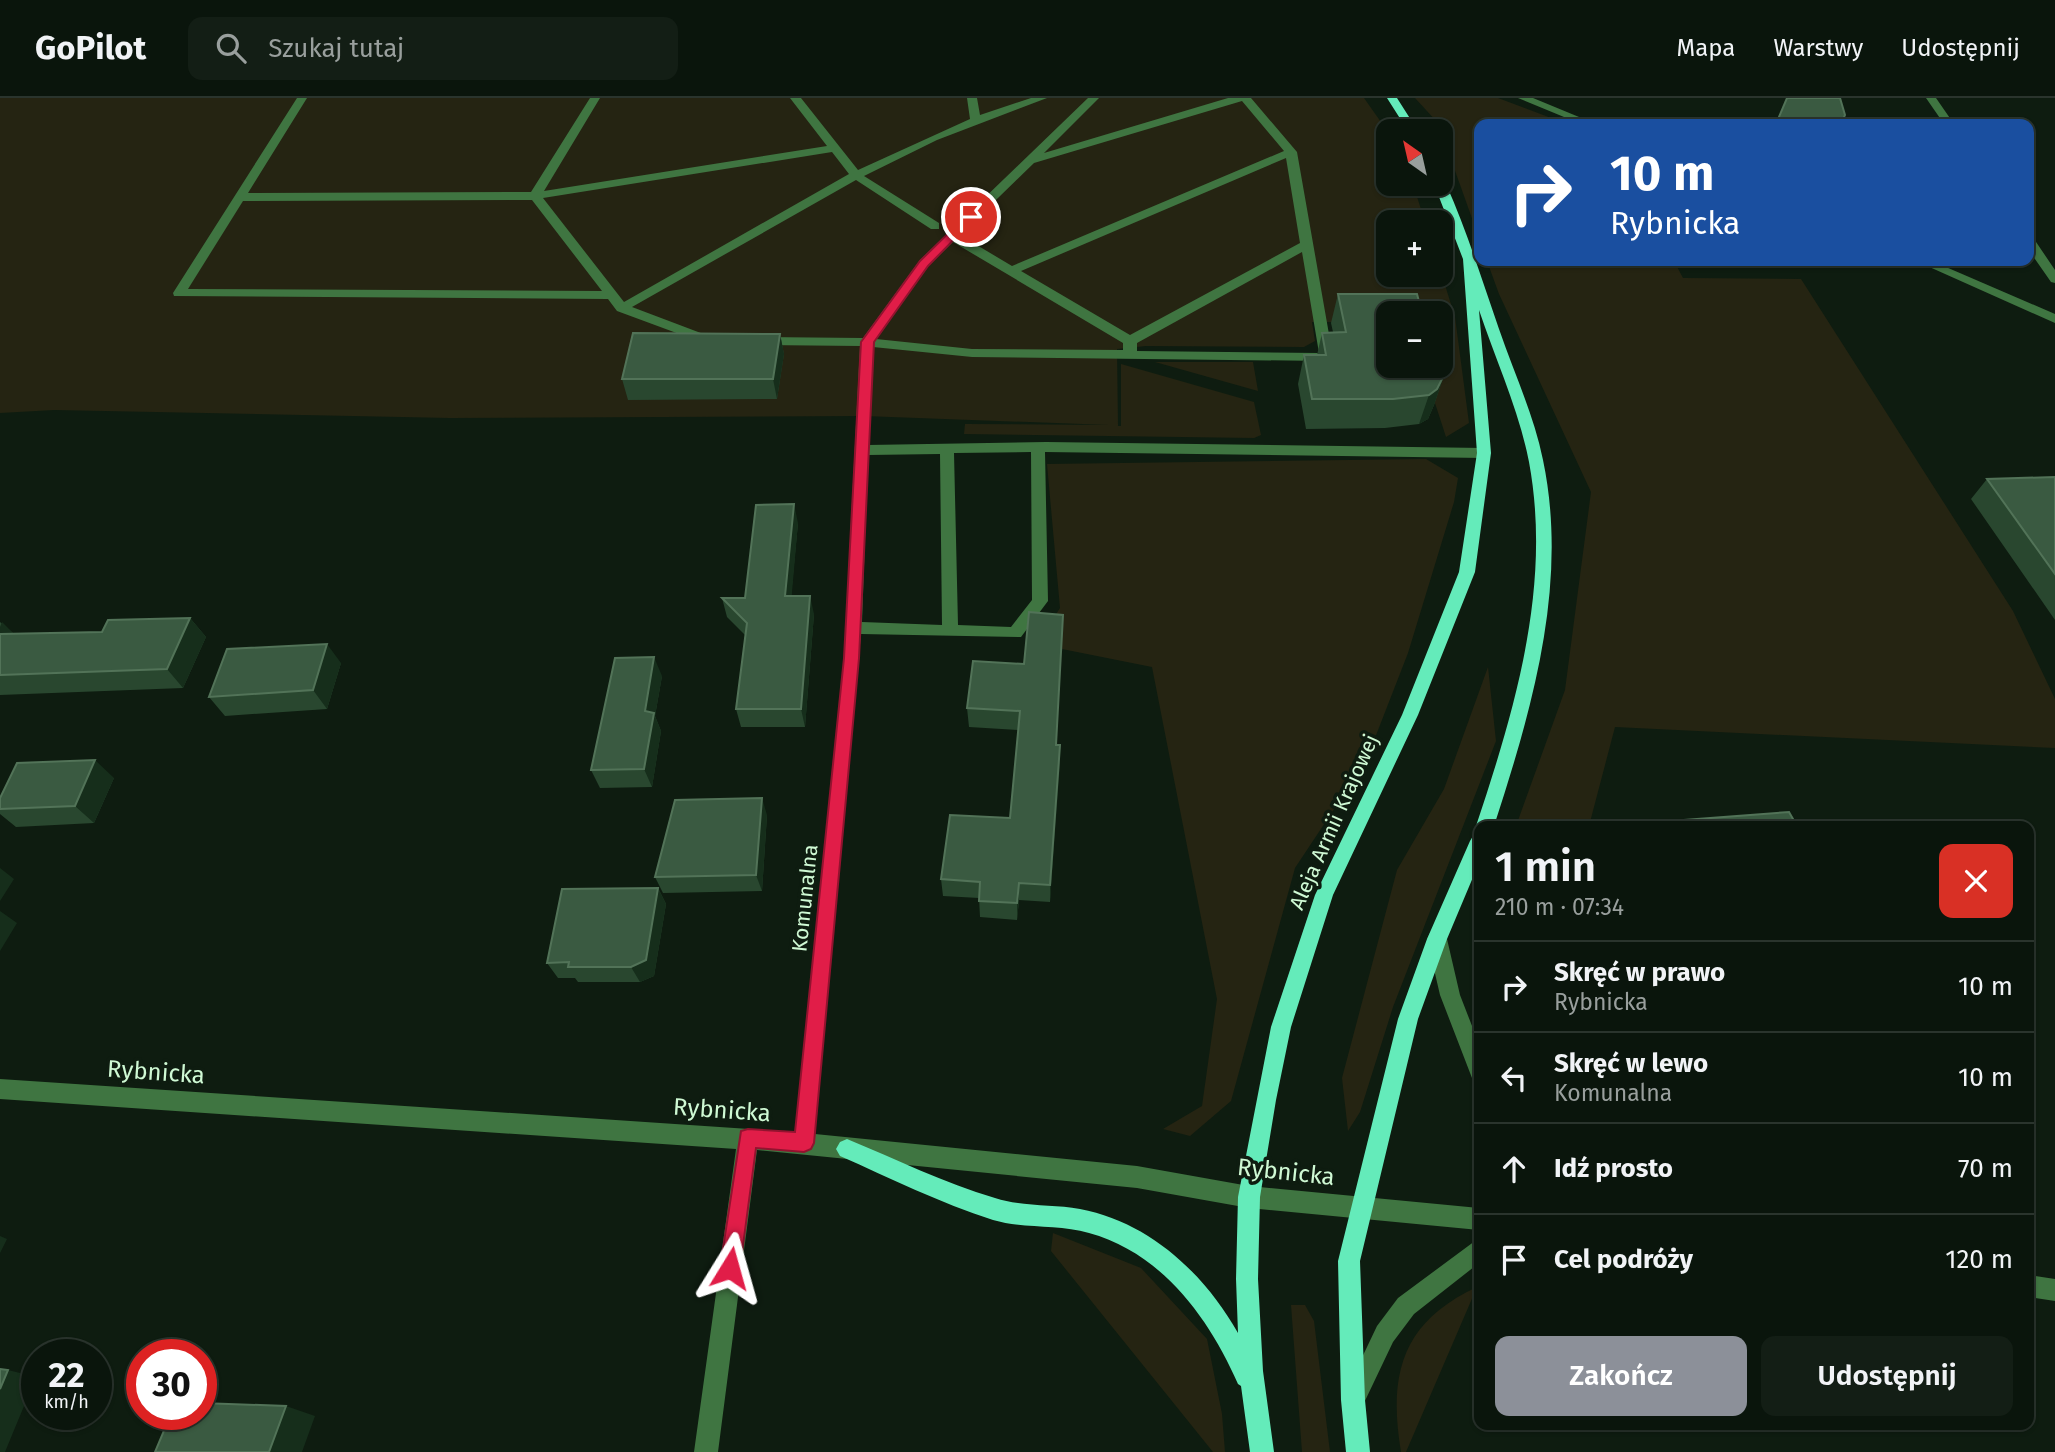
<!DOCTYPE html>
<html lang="pl">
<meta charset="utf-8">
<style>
:root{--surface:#0a150c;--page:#131e15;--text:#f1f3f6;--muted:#999f9d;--line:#2a342d;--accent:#8c9099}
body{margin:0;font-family:"Fira Sans",sans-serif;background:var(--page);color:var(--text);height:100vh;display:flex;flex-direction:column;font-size:26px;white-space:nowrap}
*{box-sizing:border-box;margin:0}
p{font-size:23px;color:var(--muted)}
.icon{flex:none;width:38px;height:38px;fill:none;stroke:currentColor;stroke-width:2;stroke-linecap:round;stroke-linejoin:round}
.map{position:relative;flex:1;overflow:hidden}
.drawer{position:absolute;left:1474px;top:723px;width:560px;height:609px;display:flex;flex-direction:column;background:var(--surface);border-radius:14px;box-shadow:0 2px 5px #0004,0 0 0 2px var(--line)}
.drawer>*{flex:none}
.banner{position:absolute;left:1474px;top:21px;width:560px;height:147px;border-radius:14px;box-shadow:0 2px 5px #0004,0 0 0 2px var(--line);background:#1a4fa0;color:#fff;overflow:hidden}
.needle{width:46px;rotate:326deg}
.fabs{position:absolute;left:1376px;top:21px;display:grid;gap:14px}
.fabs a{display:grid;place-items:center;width:77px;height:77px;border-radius:14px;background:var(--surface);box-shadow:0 2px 5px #0004,0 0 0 2px var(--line);font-size:35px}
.speed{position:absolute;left:21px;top:1241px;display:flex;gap:14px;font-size:35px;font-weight:700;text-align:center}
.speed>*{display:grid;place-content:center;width:91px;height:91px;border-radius:50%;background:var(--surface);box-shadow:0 2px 5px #0004,0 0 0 2px var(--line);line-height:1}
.speed small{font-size:18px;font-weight:400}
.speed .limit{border:10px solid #d22;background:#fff;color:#111}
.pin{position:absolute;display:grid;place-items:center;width:60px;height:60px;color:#fff;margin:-30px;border:4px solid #fff;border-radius:50%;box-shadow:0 2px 7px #0007}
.me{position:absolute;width:77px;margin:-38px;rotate:8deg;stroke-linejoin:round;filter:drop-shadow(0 0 5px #0008)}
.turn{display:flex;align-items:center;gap:24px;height:147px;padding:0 21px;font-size:32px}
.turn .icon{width:91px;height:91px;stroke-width:2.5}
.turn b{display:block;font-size:49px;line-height:60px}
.round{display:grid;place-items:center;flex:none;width:74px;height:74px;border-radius:14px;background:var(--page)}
.head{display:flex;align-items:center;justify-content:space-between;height:119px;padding:0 21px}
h1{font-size:42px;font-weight:600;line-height:52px}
.cta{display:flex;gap:14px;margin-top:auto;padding:14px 21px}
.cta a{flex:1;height:80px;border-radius:14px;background:var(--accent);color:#fff;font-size:28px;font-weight:600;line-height:80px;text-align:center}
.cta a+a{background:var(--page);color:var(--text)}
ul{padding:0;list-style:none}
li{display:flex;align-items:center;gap:21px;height:91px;padding:0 21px;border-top:2px solid var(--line)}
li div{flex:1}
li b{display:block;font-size:26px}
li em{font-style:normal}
header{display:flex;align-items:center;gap:42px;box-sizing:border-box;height:98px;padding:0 35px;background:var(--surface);border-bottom:2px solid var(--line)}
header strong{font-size:33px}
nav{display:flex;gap:38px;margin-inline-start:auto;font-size:24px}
.search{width:490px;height:63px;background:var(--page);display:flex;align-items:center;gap:18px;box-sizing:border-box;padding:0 24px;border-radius:14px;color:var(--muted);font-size:26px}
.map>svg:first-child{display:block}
.green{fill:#252412}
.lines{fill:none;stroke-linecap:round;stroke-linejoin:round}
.minor{fill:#3f7541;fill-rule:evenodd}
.major{fill:#64ebba;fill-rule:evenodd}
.wall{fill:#29472f}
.shaded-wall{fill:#162e1b}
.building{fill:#3a5a41;stroke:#527358;stroke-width:2}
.route{fill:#e11d48;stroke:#92132f;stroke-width:2}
.labels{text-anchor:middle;stroke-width:7;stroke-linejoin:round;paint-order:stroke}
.street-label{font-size:21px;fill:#cff9d4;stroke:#0e1c10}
.near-street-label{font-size:24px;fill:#cff9d4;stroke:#0e1c10}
</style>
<header>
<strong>GoPilot</strong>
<div class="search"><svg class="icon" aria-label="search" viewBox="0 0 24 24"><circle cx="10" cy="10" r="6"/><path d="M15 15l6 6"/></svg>Szukaj tutaj</div>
<nav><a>Mapa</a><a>Warstwy</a><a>Udostępnij</a></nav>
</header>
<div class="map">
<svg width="2055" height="1354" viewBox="0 0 2055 1354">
<rect width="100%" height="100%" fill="#0e1c10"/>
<path class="green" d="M 0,0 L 1364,0 L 1388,34 L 1388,86 L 1413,86 L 1425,124 L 1388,124 L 1388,177 L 1440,177 L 1440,171 L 1455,219 L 1469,325 L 1446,339 L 1423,268 L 1440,268 L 1440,215 L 1388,215 L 1388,224 L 1312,224 L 1315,243 L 1304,249 L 1146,248 L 1117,251 L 1118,328 L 1121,328 L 1121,266 L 1254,304 L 1261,337 L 1254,340 L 964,336 L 965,326 L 1109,327 L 864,318 L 450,320 L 54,312 L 0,315 Z
M 1415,0 L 1498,0 L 1567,26 L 1479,26 L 1479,140 L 1438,25 Z
M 1487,163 L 1674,163 L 1683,180 L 1801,181 L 2013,513 L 2055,601 L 2055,650 L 1615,629 L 1589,728 L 1516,728 L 1565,592 L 1591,394 L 1499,196 Z
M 1155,264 L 1253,264 L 1258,293 Z
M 1426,361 L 1458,380 L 1454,404 L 1408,555 L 1366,663 L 1295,770 L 1231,1003 L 1190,1038 L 1163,1031 L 1202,1008 L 1217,901 L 1152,569 L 1037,546 L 1060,510 L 1047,366 Z
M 1488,569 L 1496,643 L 1393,909 L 1360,1014 L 1348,1033 L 1342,980 L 1397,772 L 1444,691 Z
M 1053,1135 L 1141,1170 L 1207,1241 L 1222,1316 L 1225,1354 L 1213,1354 L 1051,1153 Z
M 1477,1189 L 1406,1354 L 1401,1354 C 1388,1276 1402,1224 1477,1189 Z
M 1291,1207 L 1305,1207 L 1314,1223 L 1330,1354 L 1302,1354 Z"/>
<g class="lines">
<path class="minor" d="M 297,0 L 307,0 L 248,95 L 531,94 L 590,0 L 600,0 L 544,93 L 827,48 L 790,0 L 801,0 L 858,72 L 970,21 L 967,0 L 977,0 L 980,17 L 1031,0 L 1047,0 L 937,42 L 864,78 L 939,125 L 939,131 L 931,131 L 856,82 L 632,209 L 714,240 L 716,243 L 709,247 L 617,213 L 608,201 L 174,198 L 173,195 ZM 832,54 L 849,76 L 624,204 L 543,100 ZM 532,102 L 602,193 L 188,191 L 243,103 Z
M 1088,0 L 1099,0 L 1044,55 L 1228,0 L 1251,0 L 1297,54 L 1333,259 L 1326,263 L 972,259 L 873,249 L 868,347 L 1046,344 L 1484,350 L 1491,355 L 1484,360 L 1045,354 L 1048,503 L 1021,539 L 861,536 L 815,1036 L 1137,1068 L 1249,1088 L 1479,1110 L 1479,1132 L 1249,1110 L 1137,1090 L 757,1052 L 718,1354 L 694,1354 L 736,1051 L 0,1001 L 0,981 L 795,1034 L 844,560 L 860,248 L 758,247 L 751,243 L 758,239 L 863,240 L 920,162 ZM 1242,3 L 1284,53 L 1012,168 L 960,137 L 1034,65 ZM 1286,60 L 1300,145 L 1130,237 L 1021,173 ZM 953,144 L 1123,245 L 1123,252 L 972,251 L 876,241 L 928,168 ZM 1302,154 L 1319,255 L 1137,253 L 1137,245 ZM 1031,354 L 1032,502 L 1011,529 L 958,527 L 954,355 ZM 940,356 L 942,527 L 862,524 L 868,357 Z
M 1518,0 L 1533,0 L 1596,26 L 1581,26 Z
M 1926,0 L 1936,0 L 1954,26 L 1944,26 Z
M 2028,137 L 2032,138 L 2055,172 L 2055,185 L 2051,184 L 2028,151 Z
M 1916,163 L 1932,163 L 2055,216 L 2055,225 Z
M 1437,832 L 1444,835 L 1447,841 L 1460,897 L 1479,946 L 1479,983 L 1472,980 L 1440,897 L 1427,841 L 1430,835 Z
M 1479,1140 L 1479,1165 L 1414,1216 L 1393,1244 L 1363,1307 L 1355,1311 L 1347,1307 L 1343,1299 L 1347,1291 L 1377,1228 L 1398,1200 Z
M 2028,1177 L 2055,1181 L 2055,1203 L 2028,1199 Z"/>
<path class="major" d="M 1387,0 L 1397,0 L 1418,33 L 1408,33 Z
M 1440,83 L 1446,86 C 1467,133 1482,182 1499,231 C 1514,275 1534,317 1543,362 C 1569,486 1532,611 1494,728 L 1479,728 L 1479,733 L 1476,728 C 1515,611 1552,488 1529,364 C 1519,312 1496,263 1479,212 L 1491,355 L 1475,474 L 1418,617 L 1333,797 L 1291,929 L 1276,1002 L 1260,1099 L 1258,1181 L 1263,1273 L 1274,1354 L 1250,1354 L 1241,1288 L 1238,1286 C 1209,1220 1162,1155 1089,1135 C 1058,1126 1024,1131 993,1122 C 940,1105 890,1080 840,1058 L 836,1051 L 840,1044 L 847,1041 C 896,1061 944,1085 995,1100 C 1023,1109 1052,1106 1080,1111 C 1149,1124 1204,1175 1238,1235 L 1236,1181 L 1238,1099 L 1271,929 L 1315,797 L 1402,617 L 1459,474 L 1477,355 L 1463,161 L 1434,86 L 1440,86 Z
M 1479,735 L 1479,765 L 1447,841 L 1418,921 L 1360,1163 L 1365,1302 L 1370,1354 L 1346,1354 L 1341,1302 L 1338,1163 L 1398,921 L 1427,841 L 1470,743 L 1473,738 Z"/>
</g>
<path class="wall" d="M 1338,196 L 1388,215 L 1444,277 L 1434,307 L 1428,321 L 1419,326 L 1385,330 L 1306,331 L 1298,286 L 1304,257 L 1317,257 L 1322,235 L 1333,234 L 1331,225 Z
M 780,236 L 784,256 L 777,301 L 628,302 L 622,281 Z
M 2055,379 L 2055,522 L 1971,401 L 1987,381 Z
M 798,425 L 791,498 L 814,516 L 805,629 L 741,629 L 736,611 L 745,537 L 727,519 L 722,500 L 745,500 Z
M 190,520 L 206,539 L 183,590 L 0,597 L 0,524 L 14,536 L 102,534 Z
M 341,565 L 327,611 L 225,618 L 209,599 Z
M 1024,566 L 1057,647 L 1060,647 L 1050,804 L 1019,802 L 1017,822 L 980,819 L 979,800 L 943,798 L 941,781 L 1010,720 L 1018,632 L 969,629 L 967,610 Z
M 662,578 L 655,618 L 661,633 L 652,689 L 600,690 L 591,672 Z
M 114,680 L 94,725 L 16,729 L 0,716 L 0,700 Z
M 767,717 L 762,793 L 663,795 L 655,779 Z
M 1685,722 L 1797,728 L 1681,728 Z
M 658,790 L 666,806 L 654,878 L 640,884 L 578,884 L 575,880 L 558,880 L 547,865 Z"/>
<path class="shaded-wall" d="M 780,236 L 784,256 L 777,301 L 773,281 Z
M 1444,277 L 1434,307 L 1428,321 L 1419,326 L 1429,297 Z
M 794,406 L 798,425 L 790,517 L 785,498 Z
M 810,498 L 814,516 L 805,629 L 801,611 Z
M 190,520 L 206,539 L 183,590 L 167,571 Z
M 2,524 L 21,543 L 0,540 L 0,529 Z
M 327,546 L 341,565 L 327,611 L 313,592 Z
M 654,559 L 662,578 L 655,618 L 661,633 L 652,689 L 644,671 L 645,613 Z
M 1060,647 L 1060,666 L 1050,804 L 1050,787 Z
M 95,662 L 114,680 L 94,725 L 75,708 Z
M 762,700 L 767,717 L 762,793 L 756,777 Z
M 0,770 L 14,781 L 0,803 Z
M 1019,785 L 1019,802 L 1017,822 L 1017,805 Z
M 658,790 L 666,806 L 654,878 L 640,884 L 631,869 Z
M 0,813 L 17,825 L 0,853 Z
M 0,1138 L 7,1141 L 0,1155 Z
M 8,1272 L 36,1279 L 5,1354 L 0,1354 L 0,1291 Z
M 286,1308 L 315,1318 L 302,1354 L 269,1354 Z"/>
<path class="building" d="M 1787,0 L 1840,0 L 1845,17 L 1841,26 L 1776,26 Z
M 1338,196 L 1417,196 L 1422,215 L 1388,215 L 1388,268 L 1440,268 L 1440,265 L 1444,277 L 1437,291 L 1429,297 L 1393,301 L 1312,301 L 1304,257 L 1326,257 L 1322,235 L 1346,234 Z
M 633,235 L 780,236 L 773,281 L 622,281 Z
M 2055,379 L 2055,476 L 1987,381 Z
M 794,406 L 785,498 L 810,498 L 801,611 L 736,611 L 747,525 L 722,500 L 745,500 L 756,407 Z
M 1029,514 L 1063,517 L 1056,647 L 1060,647 L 1050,787 L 1019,785 L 1017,805 L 979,803 L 980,784 L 941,781 L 950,717 L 1010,720 L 1020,613 L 967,610 L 973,563 L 1024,566 Z
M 190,520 L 167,571 L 0,577 L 0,536 L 102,534 L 108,522 Z
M 327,546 L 313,592 L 209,599 L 227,551 Z
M 654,559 L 645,613 L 654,615 L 644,671 L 591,672 L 615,560 Z
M 95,662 L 75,708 L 0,711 L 0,700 L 17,665 Z
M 762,700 L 756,777 L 655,779 L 675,702 Z
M 1789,714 L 1797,728 L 1688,728 L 1685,722 Z
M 658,790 L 646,862 L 631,869 L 568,869 L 569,864 L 547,865 L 562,791 Z
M 0,1271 L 8,1272 L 0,1291 Z
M 201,1305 L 286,1308 L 269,1354 L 155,1354 L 171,1316 L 201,1316 Z"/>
<path class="route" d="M 967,117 L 976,119 L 928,168 L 874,244 L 859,560 L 814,1045 L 811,1051 L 804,1054 L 756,1050 L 740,1170 L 737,1178 L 730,1181 L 723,1178 L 720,1170 L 741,1033 L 748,1031 L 795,1034 L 844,560 L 861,244 L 920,163 Z"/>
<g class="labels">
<g class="street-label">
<text transform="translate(1334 724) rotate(-66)" y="7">Aleja Armii Krajowej</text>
<text transform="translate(805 800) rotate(-84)" y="7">Komunalna</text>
</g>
<g class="near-street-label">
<text transform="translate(156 974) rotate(4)" y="8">Rybnicka</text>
<text transform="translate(722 1012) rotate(4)" y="8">Rybnicka</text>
<text transform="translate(1286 1074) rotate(6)" y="8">Rybnicka</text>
</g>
</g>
</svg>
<div class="fabs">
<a><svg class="needle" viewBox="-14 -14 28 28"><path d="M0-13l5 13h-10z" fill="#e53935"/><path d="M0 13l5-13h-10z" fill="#999f9d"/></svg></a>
<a>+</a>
<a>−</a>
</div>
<div class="speed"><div>22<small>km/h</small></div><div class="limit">30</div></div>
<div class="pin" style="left:971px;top:119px;background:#d93025"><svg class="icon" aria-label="arrive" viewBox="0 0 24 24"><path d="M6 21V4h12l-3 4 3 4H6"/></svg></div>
<svg class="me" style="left:730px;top:1170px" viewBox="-20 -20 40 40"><path d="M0-17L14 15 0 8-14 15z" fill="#e11d48" stroke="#fff" stroke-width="4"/></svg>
<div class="banner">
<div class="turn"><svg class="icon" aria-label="right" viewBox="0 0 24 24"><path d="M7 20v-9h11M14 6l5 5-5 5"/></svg><div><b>10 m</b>Rybnicka</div></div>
</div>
<section class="drawer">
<div class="head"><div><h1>1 min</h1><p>210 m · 07:34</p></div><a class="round" style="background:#d93025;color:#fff"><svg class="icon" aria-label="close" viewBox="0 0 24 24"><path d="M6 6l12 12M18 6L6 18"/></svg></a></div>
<ul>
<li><svg class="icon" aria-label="right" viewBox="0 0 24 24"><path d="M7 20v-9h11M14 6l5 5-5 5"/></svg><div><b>Skręć w prawo</b><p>Rybnicka</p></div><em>10 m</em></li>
<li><svg class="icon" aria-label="left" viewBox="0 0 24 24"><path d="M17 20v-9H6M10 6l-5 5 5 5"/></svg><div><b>Skręć w lewo</b><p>Komunalna</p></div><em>10 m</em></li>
<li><svg class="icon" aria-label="ahead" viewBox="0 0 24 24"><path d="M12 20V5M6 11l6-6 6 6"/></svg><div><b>Idź prosto</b></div><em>70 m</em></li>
<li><svg class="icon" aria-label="arrive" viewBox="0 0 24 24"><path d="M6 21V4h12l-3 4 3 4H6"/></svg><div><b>Cel podróży</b></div><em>120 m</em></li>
</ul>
<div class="cta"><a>Zakończ</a><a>Udostępnij</a></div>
</section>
</div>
